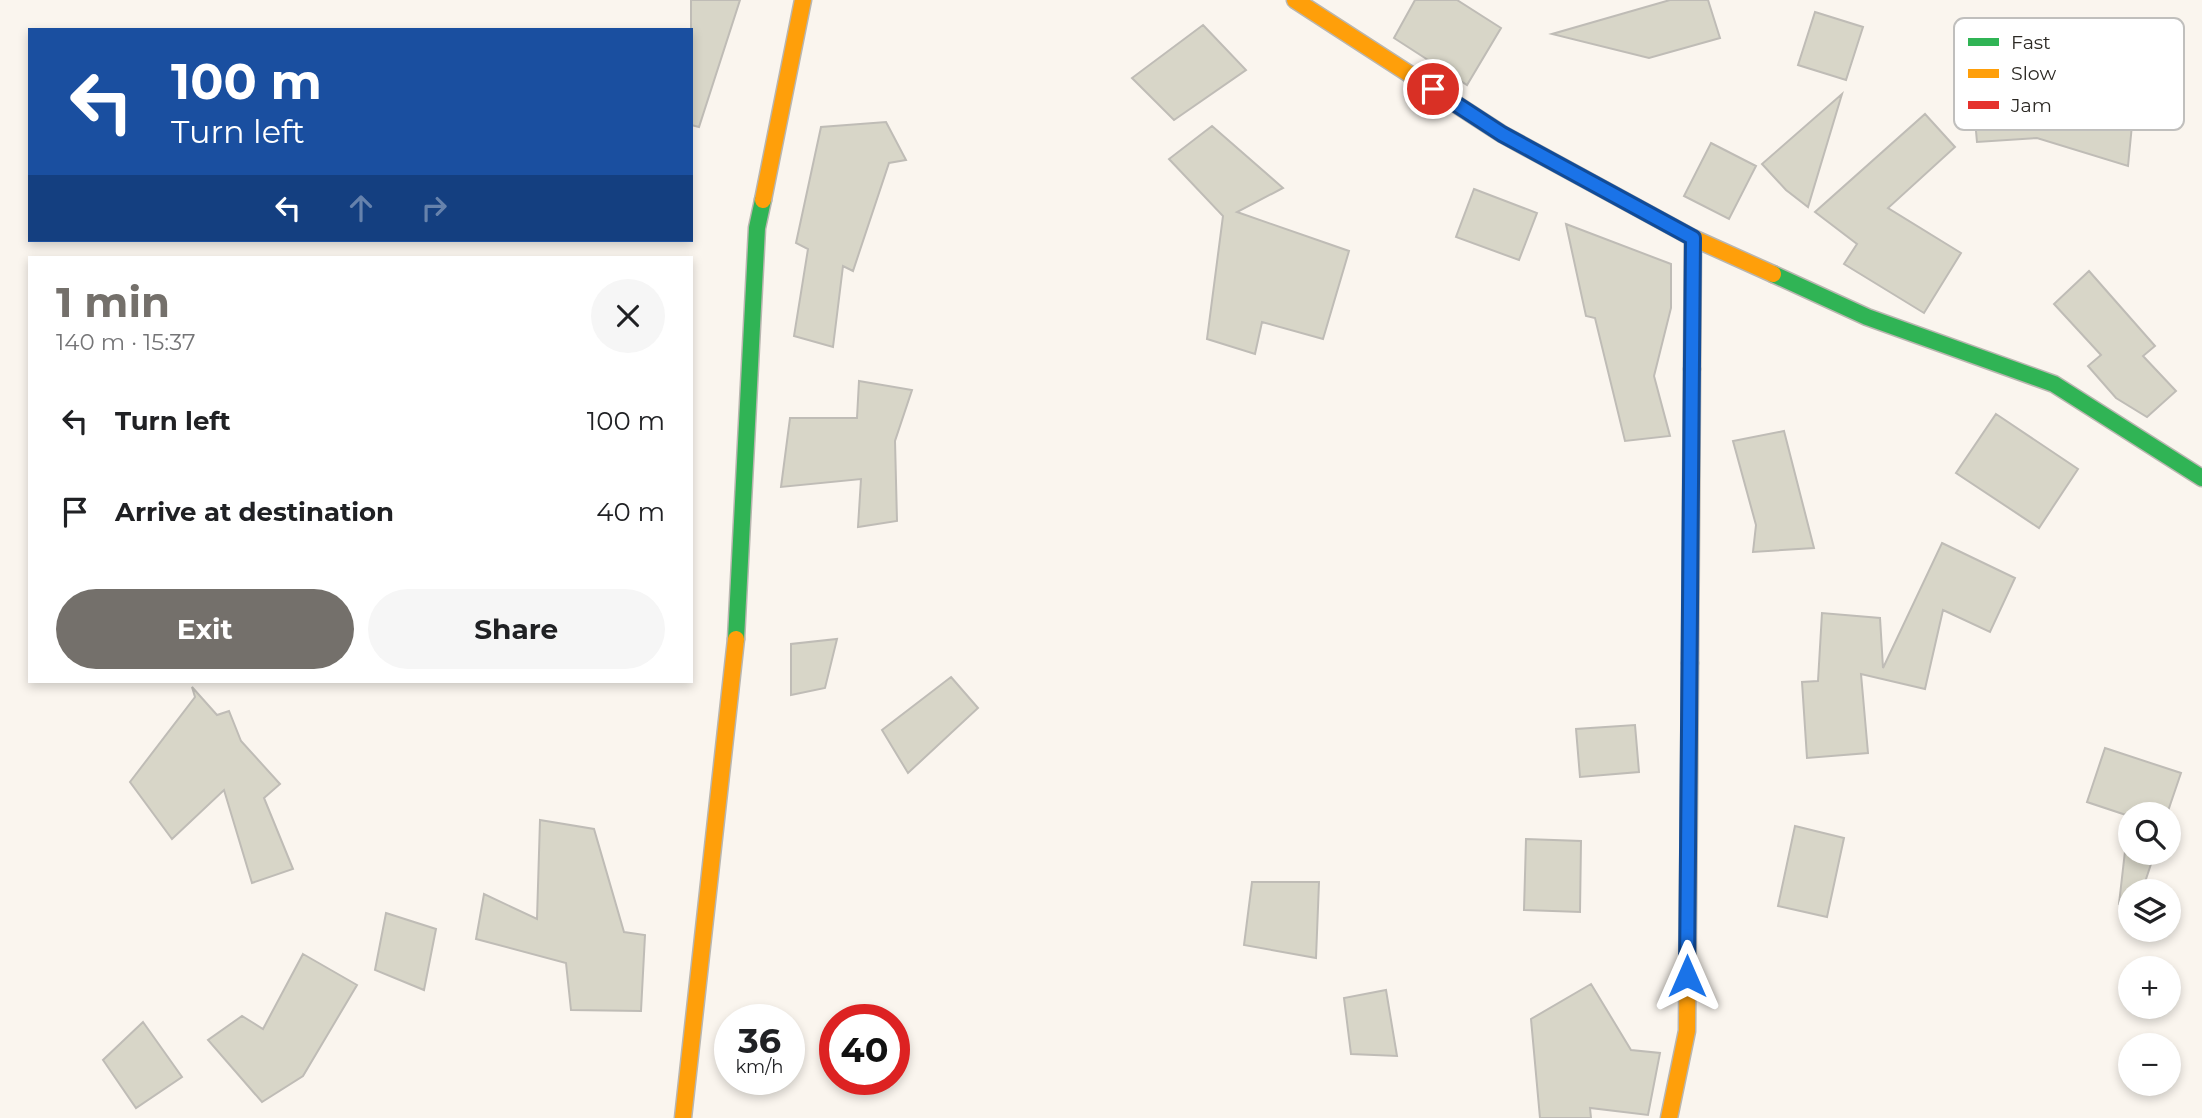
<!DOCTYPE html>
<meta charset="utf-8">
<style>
:root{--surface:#fff;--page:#f6f6f6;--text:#202124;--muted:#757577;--accent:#74706b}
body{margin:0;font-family:Montserrat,sans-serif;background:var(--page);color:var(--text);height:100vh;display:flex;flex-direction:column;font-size:26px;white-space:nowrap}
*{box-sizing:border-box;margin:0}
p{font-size:23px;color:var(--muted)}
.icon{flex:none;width:38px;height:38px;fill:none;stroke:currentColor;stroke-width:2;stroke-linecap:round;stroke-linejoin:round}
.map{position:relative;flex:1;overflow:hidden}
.side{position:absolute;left:28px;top:256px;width:665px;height:427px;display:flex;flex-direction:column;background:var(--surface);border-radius:0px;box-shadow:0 4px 10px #0003}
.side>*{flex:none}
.guide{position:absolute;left:28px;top:28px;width:665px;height:214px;border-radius:0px;box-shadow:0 4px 10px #0003;background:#1a4fa0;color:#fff;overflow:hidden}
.controls{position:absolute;left:2118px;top:802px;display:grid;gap:14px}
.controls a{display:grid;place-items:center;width:63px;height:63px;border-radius:50%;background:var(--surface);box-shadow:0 4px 10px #0003;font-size:35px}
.speed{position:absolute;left:714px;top:1004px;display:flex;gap:14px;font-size:35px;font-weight:700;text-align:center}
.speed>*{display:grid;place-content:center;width:91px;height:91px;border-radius:50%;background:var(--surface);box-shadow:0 4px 10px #0003;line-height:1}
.speed small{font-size:18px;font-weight:400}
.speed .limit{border:10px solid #d22;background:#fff;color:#111}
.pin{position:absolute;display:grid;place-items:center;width:60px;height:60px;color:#fff;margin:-30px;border:4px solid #fff;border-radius:50%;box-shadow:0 2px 7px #0007}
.me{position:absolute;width:77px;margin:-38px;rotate:0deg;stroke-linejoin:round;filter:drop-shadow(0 0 5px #0008)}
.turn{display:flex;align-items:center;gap:24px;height:147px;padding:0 28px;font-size:32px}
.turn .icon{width:91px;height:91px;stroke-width:2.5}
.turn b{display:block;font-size:49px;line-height:60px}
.lanes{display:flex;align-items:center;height:66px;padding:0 28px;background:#0003;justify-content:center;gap:35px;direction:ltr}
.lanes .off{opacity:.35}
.round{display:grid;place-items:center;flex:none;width:74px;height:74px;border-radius:37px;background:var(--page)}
.overview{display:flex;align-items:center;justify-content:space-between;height:119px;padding:0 28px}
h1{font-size:42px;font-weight:700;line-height:52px;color:var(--accent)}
.button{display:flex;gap:14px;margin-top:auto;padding:14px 28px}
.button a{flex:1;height:80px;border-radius:42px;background:var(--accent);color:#fff;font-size:28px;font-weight:700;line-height:80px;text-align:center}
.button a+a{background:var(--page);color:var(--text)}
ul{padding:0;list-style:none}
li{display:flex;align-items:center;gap:21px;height:91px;padding:0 28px}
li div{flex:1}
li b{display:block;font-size:26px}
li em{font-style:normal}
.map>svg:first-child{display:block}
.building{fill:#d8d6c8;stroke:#bfbcb6;stroke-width:2}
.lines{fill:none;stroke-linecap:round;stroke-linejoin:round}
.fast-casing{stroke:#b9b6b0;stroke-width:19}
.slow-casing{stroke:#b9b6b0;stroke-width:19}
.jam-casing{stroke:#b9b6b0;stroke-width:19}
.fast{stroke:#30b455;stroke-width:16}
.slow{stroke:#ff9f0a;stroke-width:16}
.jam{stroke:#e5322d;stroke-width:16}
.route-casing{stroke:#114b97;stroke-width:18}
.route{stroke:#1a73e8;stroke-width:12}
.key{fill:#fff;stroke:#c0bfbd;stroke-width:2}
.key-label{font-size:19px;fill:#2c2924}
</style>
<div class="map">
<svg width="2202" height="1118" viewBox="0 0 2202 1118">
<rect width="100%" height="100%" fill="#faf5ee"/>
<path class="building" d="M 691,0 L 740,0 L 699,127 L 691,125 Z
M 1415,0 L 1457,0 L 1501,28 L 1467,85 L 1394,38 Z
M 1670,0 L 1708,0 L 1720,38 L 1649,58 L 1552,34 Z
M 1815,12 L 1863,27 L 1846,80 L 1798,65 Z
M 1203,25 L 1246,70 L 1174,120 L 1132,78 Z
M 2062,74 L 2135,94 L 2128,166 L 2037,138 L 1977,142 L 1973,98 L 2060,92 Z
M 1842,94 L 1808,207 L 1786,190 L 1762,164 Z
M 1925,114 L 1955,147 L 1888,208 L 1961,253 L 1924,313 L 1844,264 L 1857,244 L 1815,212 Z
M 886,122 L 906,160 L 889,163 L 853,271 L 843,266 L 833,347 L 794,336 L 808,249 L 796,243 L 821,127 Z
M 1212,126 L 1283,188 L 1237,212 L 1349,251 L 1323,339 L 1262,322 L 1255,354 L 1207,339 L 1223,216 L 1169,159 Z
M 1711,143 L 1756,166 L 1729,219 L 1684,196 Z
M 1474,189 L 1537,213 L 1519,260 L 1456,237 Z
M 1566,224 L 1671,264 L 1671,308 L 1654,376 L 1670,436 L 1625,441 L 1595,318 L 1586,316 Z
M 2089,271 L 2155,346 L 2143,356 L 2176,391 L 2147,417 L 2116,398 L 2088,366 L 2101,355 L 2054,304 Z
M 859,381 L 912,390 L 895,441 L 897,521 L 858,527 L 861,479 L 781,487 L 790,418 L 857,418 Z
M 1996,414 L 2078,469 L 2039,528 L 1956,473 Z
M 1784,431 L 1814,548 L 1753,552 L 1756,525 L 1733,441 Z
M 1942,543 L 2015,578 L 1990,632 L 1943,610 L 1925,689 L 1861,674 L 1868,753 L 1807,758 L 1802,682 L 1818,681 L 1822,613 L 1880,618 L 1883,668 Z
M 837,639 L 825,688 L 791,695 L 791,644 Z
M 951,677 L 978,708 L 908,773 L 882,730 Z
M 192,687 L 217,715 L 229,711 L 241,741 L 280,784 L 264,798 L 293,869 L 252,883 L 224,790 L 172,839 L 130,782 L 195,697 Z
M 1635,725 L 1639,772 L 1580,777 L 1576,729 Z
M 2105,748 L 2181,773 L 2167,814 L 2130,814 L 2130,852 L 2155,852 L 2142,891 L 2130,891 L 2130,906 L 2119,904 L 2129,816 L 2087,802 Z
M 540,820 L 594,829 L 624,932 L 645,935 L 641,1011 L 571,1010 L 566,963 L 476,939 L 484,894 L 537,919 Z
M 1795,826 L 1844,838 L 1827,917 L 1778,906 Z
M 1526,839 L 1581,841 L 1580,912 L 1524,910 Z
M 1252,882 L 1319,882 L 1316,958 L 1244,945 Z
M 386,913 L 436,929 L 424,990 L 375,970 Z
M 303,954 L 357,985 L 303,1076 L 262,1102 L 208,1040 L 242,1016 L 263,1029 Z
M 1591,984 L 1631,1050 L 1660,1053 L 1648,1115 L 1590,1108 L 1591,1118 L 1540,1118 L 1531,1019 Z
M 1386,990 L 1397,1056 L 1351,1054 L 1344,998 Z
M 143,1022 L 182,1077 L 136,1108 L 103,1060 Z"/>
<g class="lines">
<defs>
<path id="fast" d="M 1773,274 L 1867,317 L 2054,384 L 2202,478
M 736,639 L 757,228 L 763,200"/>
<path id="slow" d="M 1295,0 L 1502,134 L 1693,238 L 1773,274
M 763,200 L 803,0
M 1692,369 L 1693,238
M 683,1118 L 736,639
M 1669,1118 L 1687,1031 L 1690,663"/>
<path id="jam" d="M 1690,663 L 1692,369"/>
</defs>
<use href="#fast" class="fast-casing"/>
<use href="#slow" class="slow-casing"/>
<use href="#jam" class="jam-casing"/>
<use href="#fast" class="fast"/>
<use href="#slow" class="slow"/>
<use href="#jam" class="jam"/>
</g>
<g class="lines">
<defs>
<path id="route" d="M 1433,89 L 1502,134 L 1693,238 L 1687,976"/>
</defs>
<use href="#route" class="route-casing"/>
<use href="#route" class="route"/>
</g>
<rect x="1954" y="18" width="230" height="112" rx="10" class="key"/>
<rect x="1968" y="38" width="31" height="8" fill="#30b455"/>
<rect x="1968" y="69" width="31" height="9" fill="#ff9f0a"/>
<rect x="1968" y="101" width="31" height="8" fill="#e5322d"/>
<g class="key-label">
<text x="2011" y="49">Fast</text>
<text x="2011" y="80">Slow</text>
<text x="2011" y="112">Jam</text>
</g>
</svg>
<div class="controls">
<a><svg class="icon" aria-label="search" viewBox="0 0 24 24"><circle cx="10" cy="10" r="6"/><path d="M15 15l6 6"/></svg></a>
<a><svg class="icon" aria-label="layers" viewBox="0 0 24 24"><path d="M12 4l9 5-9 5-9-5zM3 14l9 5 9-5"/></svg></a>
<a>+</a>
<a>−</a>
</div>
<div class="speed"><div>36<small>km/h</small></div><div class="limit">40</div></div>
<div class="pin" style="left:1433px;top:89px;background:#d93025"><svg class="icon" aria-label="arrive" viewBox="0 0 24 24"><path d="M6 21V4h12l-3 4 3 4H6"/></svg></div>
<svg class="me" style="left:1687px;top:976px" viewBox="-20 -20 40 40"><path d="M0-17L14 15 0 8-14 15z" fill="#1a73e8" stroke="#fff" stroke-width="4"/></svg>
<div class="guide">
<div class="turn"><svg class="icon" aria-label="left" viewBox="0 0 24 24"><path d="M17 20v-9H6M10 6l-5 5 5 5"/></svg><div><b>100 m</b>Turn left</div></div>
<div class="lanes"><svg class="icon" aria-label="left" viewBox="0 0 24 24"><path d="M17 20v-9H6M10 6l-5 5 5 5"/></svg><svg class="icon off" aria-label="ahead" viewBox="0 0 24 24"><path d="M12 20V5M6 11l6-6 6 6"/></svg><svg class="icon off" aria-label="right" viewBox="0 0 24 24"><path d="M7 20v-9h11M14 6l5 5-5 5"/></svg></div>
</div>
<section class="side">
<div class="overview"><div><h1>1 min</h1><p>140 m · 15:37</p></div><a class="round"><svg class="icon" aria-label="close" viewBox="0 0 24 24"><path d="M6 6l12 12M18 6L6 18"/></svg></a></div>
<ul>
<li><svg class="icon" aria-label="left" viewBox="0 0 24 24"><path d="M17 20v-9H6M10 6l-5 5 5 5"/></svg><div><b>Turn left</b></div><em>100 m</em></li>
<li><svg class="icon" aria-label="arrive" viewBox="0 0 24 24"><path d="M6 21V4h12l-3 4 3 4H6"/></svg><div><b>Arrive at destination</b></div><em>40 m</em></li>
</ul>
<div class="button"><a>Exit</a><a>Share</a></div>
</section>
</div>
